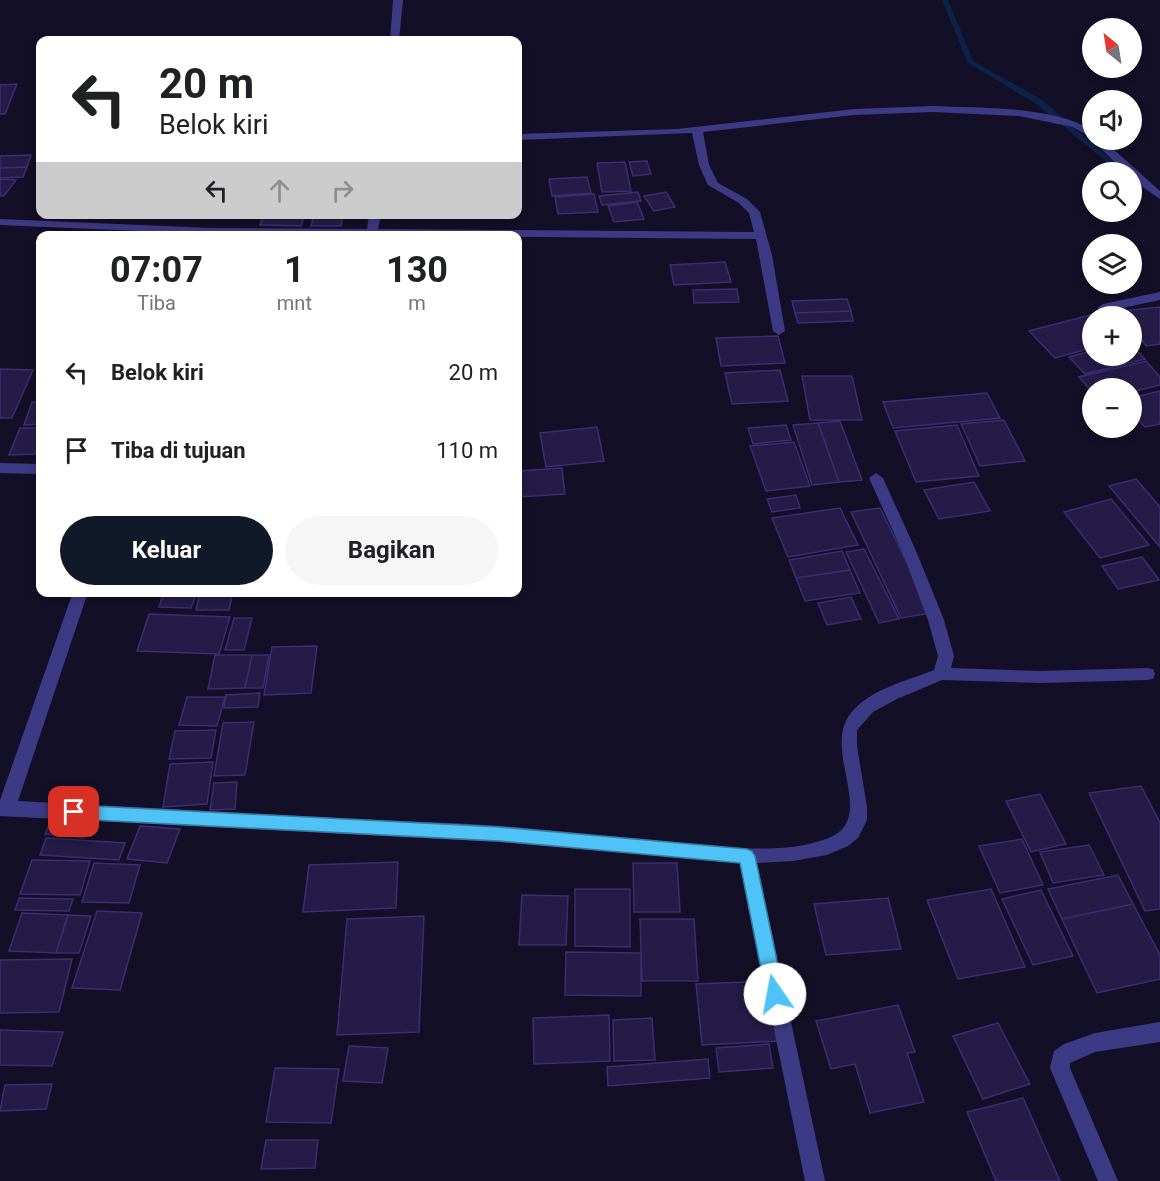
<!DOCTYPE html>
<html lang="id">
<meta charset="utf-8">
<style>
:root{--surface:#fff;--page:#f6f6f6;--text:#202124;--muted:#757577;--accent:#111827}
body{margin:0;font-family:Roboto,sans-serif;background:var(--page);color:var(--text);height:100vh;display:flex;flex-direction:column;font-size:22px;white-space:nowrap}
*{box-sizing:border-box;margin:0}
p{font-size:20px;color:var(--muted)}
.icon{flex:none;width:33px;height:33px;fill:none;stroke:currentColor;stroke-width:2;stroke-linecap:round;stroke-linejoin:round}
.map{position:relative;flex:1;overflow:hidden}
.panel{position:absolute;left:36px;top:231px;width:486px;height:366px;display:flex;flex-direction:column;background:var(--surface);border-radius:12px;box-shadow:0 3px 9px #0003}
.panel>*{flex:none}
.guide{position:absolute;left:36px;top:36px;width:486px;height:183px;border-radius:12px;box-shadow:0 3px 9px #0003;background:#fff;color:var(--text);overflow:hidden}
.needle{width:39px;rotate:330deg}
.fabs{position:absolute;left:1082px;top:18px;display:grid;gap:12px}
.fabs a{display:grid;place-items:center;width:60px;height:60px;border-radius:50%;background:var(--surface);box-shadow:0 3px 9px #0003;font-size:30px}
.pin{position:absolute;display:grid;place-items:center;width:51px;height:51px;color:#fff;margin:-26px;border-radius:12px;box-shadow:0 3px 9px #0006}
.me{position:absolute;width:66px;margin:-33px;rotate:348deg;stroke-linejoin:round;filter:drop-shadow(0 0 4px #0008)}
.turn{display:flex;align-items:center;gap:21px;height:126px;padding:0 24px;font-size:27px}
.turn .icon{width:78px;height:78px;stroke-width:2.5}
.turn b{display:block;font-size:42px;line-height:51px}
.lanes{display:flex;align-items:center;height:57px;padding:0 24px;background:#0003;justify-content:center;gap:30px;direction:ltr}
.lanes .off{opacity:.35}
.eta{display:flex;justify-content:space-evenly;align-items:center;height:102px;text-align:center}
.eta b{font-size:36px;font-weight:700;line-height:42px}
.button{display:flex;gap:12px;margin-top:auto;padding:12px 24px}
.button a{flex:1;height:69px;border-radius:36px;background:var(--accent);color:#fff;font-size:24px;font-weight:700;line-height:69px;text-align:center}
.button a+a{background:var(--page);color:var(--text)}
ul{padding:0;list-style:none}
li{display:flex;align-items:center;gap:18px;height:78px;padding:0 24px}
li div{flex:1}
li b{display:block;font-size:22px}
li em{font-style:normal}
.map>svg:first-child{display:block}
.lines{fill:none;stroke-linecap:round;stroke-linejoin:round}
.stream{fill:#0c2248;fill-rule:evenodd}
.building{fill:#241b47;stroke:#3b2d73;stroke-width:1.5}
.lane{fill:#3d3a85;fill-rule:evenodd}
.street{fill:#3d3a85;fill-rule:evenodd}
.route{fill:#4fc3f7;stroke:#337fa1;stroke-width:1.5}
</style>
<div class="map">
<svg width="1160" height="1181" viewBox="0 0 1160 1181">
<rect width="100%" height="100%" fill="#130f26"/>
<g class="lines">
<path class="stream" d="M 942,0 L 948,0 L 973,61 L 1041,99 L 1126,172 L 1119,172 L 1035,103 L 968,63 Z
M 1131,178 L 1160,193 L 1160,198 L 1131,183 Z"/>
</g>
<path class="building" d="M 17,84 L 5,114 L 0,114 L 0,85 Z
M 31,155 L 27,167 L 0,168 L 0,156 Z
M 647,161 L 651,174 L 633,176 L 629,162 Z
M 625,162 L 631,191 L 602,192 L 597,163 Z
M 27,167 L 23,177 L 0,178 L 0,168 Z
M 587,177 L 591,193 L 552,196 L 549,179 Z
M 0,179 L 16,180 L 4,196 L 0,196 Z
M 638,192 L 641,201 L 602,205 L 599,196 Z
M 666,192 L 675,207 L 654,211 L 644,196 Z
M 594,194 L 598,212 L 558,214 L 555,197 Z
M 637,202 L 644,219 L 614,222 L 608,206 Z
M 119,214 L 183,214 L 181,218 Z
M 264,214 L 305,214 L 301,226 L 260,225 Z
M 314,214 L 343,214 L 341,226 L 311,226 Z
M 725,262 L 731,282 L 674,285 L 670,265 Z
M 737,289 L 739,302 L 694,303 L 693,290 Z
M 847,299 L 851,311 L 795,313 L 792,301 Z
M 1160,307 L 1160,344 L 1146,346 L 1131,324 L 1131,316 L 1126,316 L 1122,311 Z
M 851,311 L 853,321 L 798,323 L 795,313 Z
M 1094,314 L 1097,316 L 1092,316 L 1092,348 L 1055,358 L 1029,331 Z
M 778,336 L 785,363 L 721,366 L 716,338 Z
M 1131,345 L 1145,359 L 1085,374 L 1069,357 L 1092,351 L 1092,356 L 1131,356 Z
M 1146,361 L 1160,377 L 1160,385 L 1131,392 L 1131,388 L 1092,388 L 1092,392 L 1079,377 Z
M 0,369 L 33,370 L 12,418 L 0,418 Z
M 780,370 L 788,401 L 732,404 L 725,373 Z
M 802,376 L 852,376 L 862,420 L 810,420 Z
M 1160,391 L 1160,424 L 1145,427 L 1131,412 L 1131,398 Z
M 987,393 L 1000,418 L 893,428 L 883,402 Z
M 32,402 L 40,402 L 40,424 L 24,425 Z
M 1004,420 L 1025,461 L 980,466 L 961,424 Z
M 840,421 L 862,480 L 839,482 L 818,423 Z
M 818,423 L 839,482 L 812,485 L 793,425 Z
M 786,425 L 791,440 L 753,444 L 748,428 Z
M 957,425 L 979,476 L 916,482 L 895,431 Z
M 597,427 L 604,461 L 546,467 L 540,433 Z
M 20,428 L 40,428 L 40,439 L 35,454 L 9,455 Z
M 794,442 L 810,486 L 766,491 L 750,446 Z
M 562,468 L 565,494 L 518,497 L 518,471 Z
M 1136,479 L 1160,507 L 1160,547 L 1109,486 Z
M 974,482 L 990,511 L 939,519 L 924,490 Z
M 796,495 L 800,508 L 772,512 L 767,499 Z
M 1111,499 L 1149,545 L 1100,558 L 1064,512 Z
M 840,508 L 858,545 L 788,557 L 772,518 Z
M 880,508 L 932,613 L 901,618 L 851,512 Z
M 864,549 L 899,619 L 879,623 L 846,552 Z
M 842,551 L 850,570 L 796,578 L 789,560 Z
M 1142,557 L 1159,580 L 1118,589 L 1102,566 Z
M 850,570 L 860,593 L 805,601 L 796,578 Z
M 164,592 L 197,592 L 191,608 L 159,607 Z
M 200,592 L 233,592 L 229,610 L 196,610 Z
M 851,597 L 861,619 L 827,625 L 818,603 Z
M 149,614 L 230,617 L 219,654 L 137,651 Z
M 234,618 L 252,618 L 244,650 L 225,650 Z
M 317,646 L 311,693 L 264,695 L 272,647 Z
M 215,655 L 252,655 L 245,688 L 208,689 Z
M 252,655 L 269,655 L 263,688 L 245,688 Z
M 260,693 L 258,707 L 224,708 L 226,695 Z
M 187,697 L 225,697 L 217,726 L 179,725 Z
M 254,722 L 245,775 L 214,776 L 223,723 Z
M 216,730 L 211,758 L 169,759 L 175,731 Z
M 213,762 L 207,804 L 163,807 L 170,764 Z
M 237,782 L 235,809 L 210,810 L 214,783 Z
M 1141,786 L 1160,823 L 1160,909 L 1145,911 L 1089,793 Z
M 1040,794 L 1066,844 L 1031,852 L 1006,801 Z
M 53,816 L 91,820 L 84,838 L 45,834 Z
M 140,826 L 180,829 L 167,863 L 127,859 Z
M 46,838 L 125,843 L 119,860 L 40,855 Z
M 1022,839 L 1043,885 L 1000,893 L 979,846 Z
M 1089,845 L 1104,875 L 1053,883 L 1040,852 Z
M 32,860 L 90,861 L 80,895 L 20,894 Z
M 398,862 L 396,908 L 303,912 L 309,865 Z
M 94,863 L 140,865 L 129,903 L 82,902 Z
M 633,863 L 677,863 L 680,912 L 634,912 Z
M 1118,875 L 1133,904 L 1062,919 L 1048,889 Z
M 575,889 L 630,889 L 630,947 L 575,946 Z
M 991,889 L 1025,967 L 958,979 L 927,900 Z
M 1041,890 L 1073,956 L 1033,965 L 1002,899 Z
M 522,895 L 568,896 L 566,945 L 519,945 Z
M 19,898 L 73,899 L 69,911 L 15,910 Z
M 888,898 L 901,949 L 826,955 L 814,904 Z
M 1133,904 L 1160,955 L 1160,979 L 1097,993 L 1062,919 Z
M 97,911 L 142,913 L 120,990 L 72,988 Z
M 22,913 L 68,915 L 56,953 L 9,951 Z
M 68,915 L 91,916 L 79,953 L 56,953 Z
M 424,916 L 419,1032 L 337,1035 L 347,919 Z
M 640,919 L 694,919 L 698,981 L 642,981 Z
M 566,952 L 641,953 L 641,996 L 565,995 Z
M 72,959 L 59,1012 L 0,1013 L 0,960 Z
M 770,981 L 779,1041 L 702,1045 L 696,984 Z
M 898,1005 L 915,1052 L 907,1053 L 924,1102 L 870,1113 L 855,1064 L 831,1069 L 816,1021 Z
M 609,1015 L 610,1061 L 534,1064 L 533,1018 Z
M 652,1018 L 655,1060 L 614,1061 L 613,1020 Z
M 998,1023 L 1030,1084 L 983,1099 L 953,1036 Z
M 0,1030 L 63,1032 L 52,1066 L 0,1065 Z
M 769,1044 L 773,1068 L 719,1072 L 716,1048 Z
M 349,1046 L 388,1048 L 382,1083 L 343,1081 Z
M 708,1059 L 710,1078 L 608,1086 L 607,1067 Z
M 275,1068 L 339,1069 L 331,1123 L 266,1122 Z
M 52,1084 L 46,1109 L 0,1111 L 5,1085 Z
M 1023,1098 L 1060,1181 L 996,1181 L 967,1112 Z
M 266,1140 L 318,1140 L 315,1168 L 261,1169 Z"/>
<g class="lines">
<path class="lane" d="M 393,0 L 403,0 L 399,40 L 390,40 Z
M 1160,1022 L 1160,1042 L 1095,1052 L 1070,1063 L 1070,1068 L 1118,1181 L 1098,1181 L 1050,1068 L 1054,1051 L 1064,1044 L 1095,1033 Z"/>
<path class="street" d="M 933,106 C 980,108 1052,106 1092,130 L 1092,138 L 1073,127 L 1019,116 L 933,112 L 854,115 L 703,132 L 709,165 L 718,183 L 747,199 L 760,212 L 772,255 L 785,331 L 779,335 L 773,331 L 756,239 L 211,234 L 0,225 L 0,219 L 211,228 L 367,229 L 369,214 L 381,214 L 378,229 L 754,232 L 749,213 L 739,203 L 708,185 L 699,165 L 692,133 L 518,140 L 518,134 L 677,129 L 854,109 Z
M 1092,140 L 1103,140 L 1160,191 L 1160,199 L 1131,178 L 1131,172 L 1125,172 Z
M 1160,292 L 1160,300 L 1103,312 L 1097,308 L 1103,304 Z
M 0,463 L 40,464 L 40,474 L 0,473 Z
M 876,473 L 883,478 L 916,551 L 944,620 L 954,656 L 951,668 L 1040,671 L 1147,668 L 1153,669 L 1155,674 L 1153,679 L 1147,680 L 1040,683 L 942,680 L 897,699 L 873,712 L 857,730 L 857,746 L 867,807 L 867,820 L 858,838 L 848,846 L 827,855 L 793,861 L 757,863 L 825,1181 L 805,1181 L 740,863 L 499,842 L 0,816 L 0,800 L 73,592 L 88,592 L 18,801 C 125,807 232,812 339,818 C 393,821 447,822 501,826 C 559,831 617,837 675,842 C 723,846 779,856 826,839 C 881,820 820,751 851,713 C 870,689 907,681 934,670 L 938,656 L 928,620 L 902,551 L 869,478 Z"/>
</g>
<path class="route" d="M 74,805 L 499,827 L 747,849 L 752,851 L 755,856 L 784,994 L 781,1000 L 775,1002 L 769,1000 L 766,994 L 740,863 L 499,841 L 74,819 L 69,817 L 67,812 L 69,807 Z"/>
</svg>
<div class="fabs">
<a><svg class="needle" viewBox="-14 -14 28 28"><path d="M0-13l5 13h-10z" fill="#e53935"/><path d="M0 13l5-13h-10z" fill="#757577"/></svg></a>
<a><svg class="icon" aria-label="sound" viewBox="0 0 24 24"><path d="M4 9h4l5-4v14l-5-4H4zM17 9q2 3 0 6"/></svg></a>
<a><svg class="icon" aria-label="search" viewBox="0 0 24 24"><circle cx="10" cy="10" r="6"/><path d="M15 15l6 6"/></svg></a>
<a><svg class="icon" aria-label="layers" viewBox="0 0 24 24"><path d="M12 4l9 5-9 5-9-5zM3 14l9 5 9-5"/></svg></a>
<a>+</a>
<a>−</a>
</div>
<div class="pin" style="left:74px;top:812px;background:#d93025"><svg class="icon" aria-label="arrive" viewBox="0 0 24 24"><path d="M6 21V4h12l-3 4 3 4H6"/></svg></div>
<svg class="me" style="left:775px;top:994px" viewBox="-20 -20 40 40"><circle r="19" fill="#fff"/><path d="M0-13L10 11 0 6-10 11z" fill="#4fc3f7"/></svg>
<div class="guide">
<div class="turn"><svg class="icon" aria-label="left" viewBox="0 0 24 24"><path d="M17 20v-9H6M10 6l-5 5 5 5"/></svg><div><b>20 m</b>Belok kiri</div></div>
<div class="lanes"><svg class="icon" aria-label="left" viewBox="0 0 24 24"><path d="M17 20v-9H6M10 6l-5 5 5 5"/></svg><svg class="icon off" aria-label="ahead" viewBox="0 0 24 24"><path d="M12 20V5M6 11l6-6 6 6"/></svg><svg class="icon off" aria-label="right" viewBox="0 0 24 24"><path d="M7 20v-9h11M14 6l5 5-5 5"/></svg></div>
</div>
<section class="panel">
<div class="eta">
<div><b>07:07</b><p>Tiba</p></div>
<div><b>1</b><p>mnt</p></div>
<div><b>130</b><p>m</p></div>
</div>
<ul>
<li><svg class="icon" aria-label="left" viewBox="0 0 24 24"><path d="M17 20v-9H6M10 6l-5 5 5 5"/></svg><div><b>Belok kiri</b></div><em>20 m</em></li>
<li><svg class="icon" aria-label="arrive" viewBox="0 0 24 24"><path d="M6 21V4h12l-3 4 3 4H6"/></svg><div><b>Tiba di tujuan</b></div><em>110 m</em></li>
</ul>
<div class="button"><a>Keluar</a><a>Bagikan</a></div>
</section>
</div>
